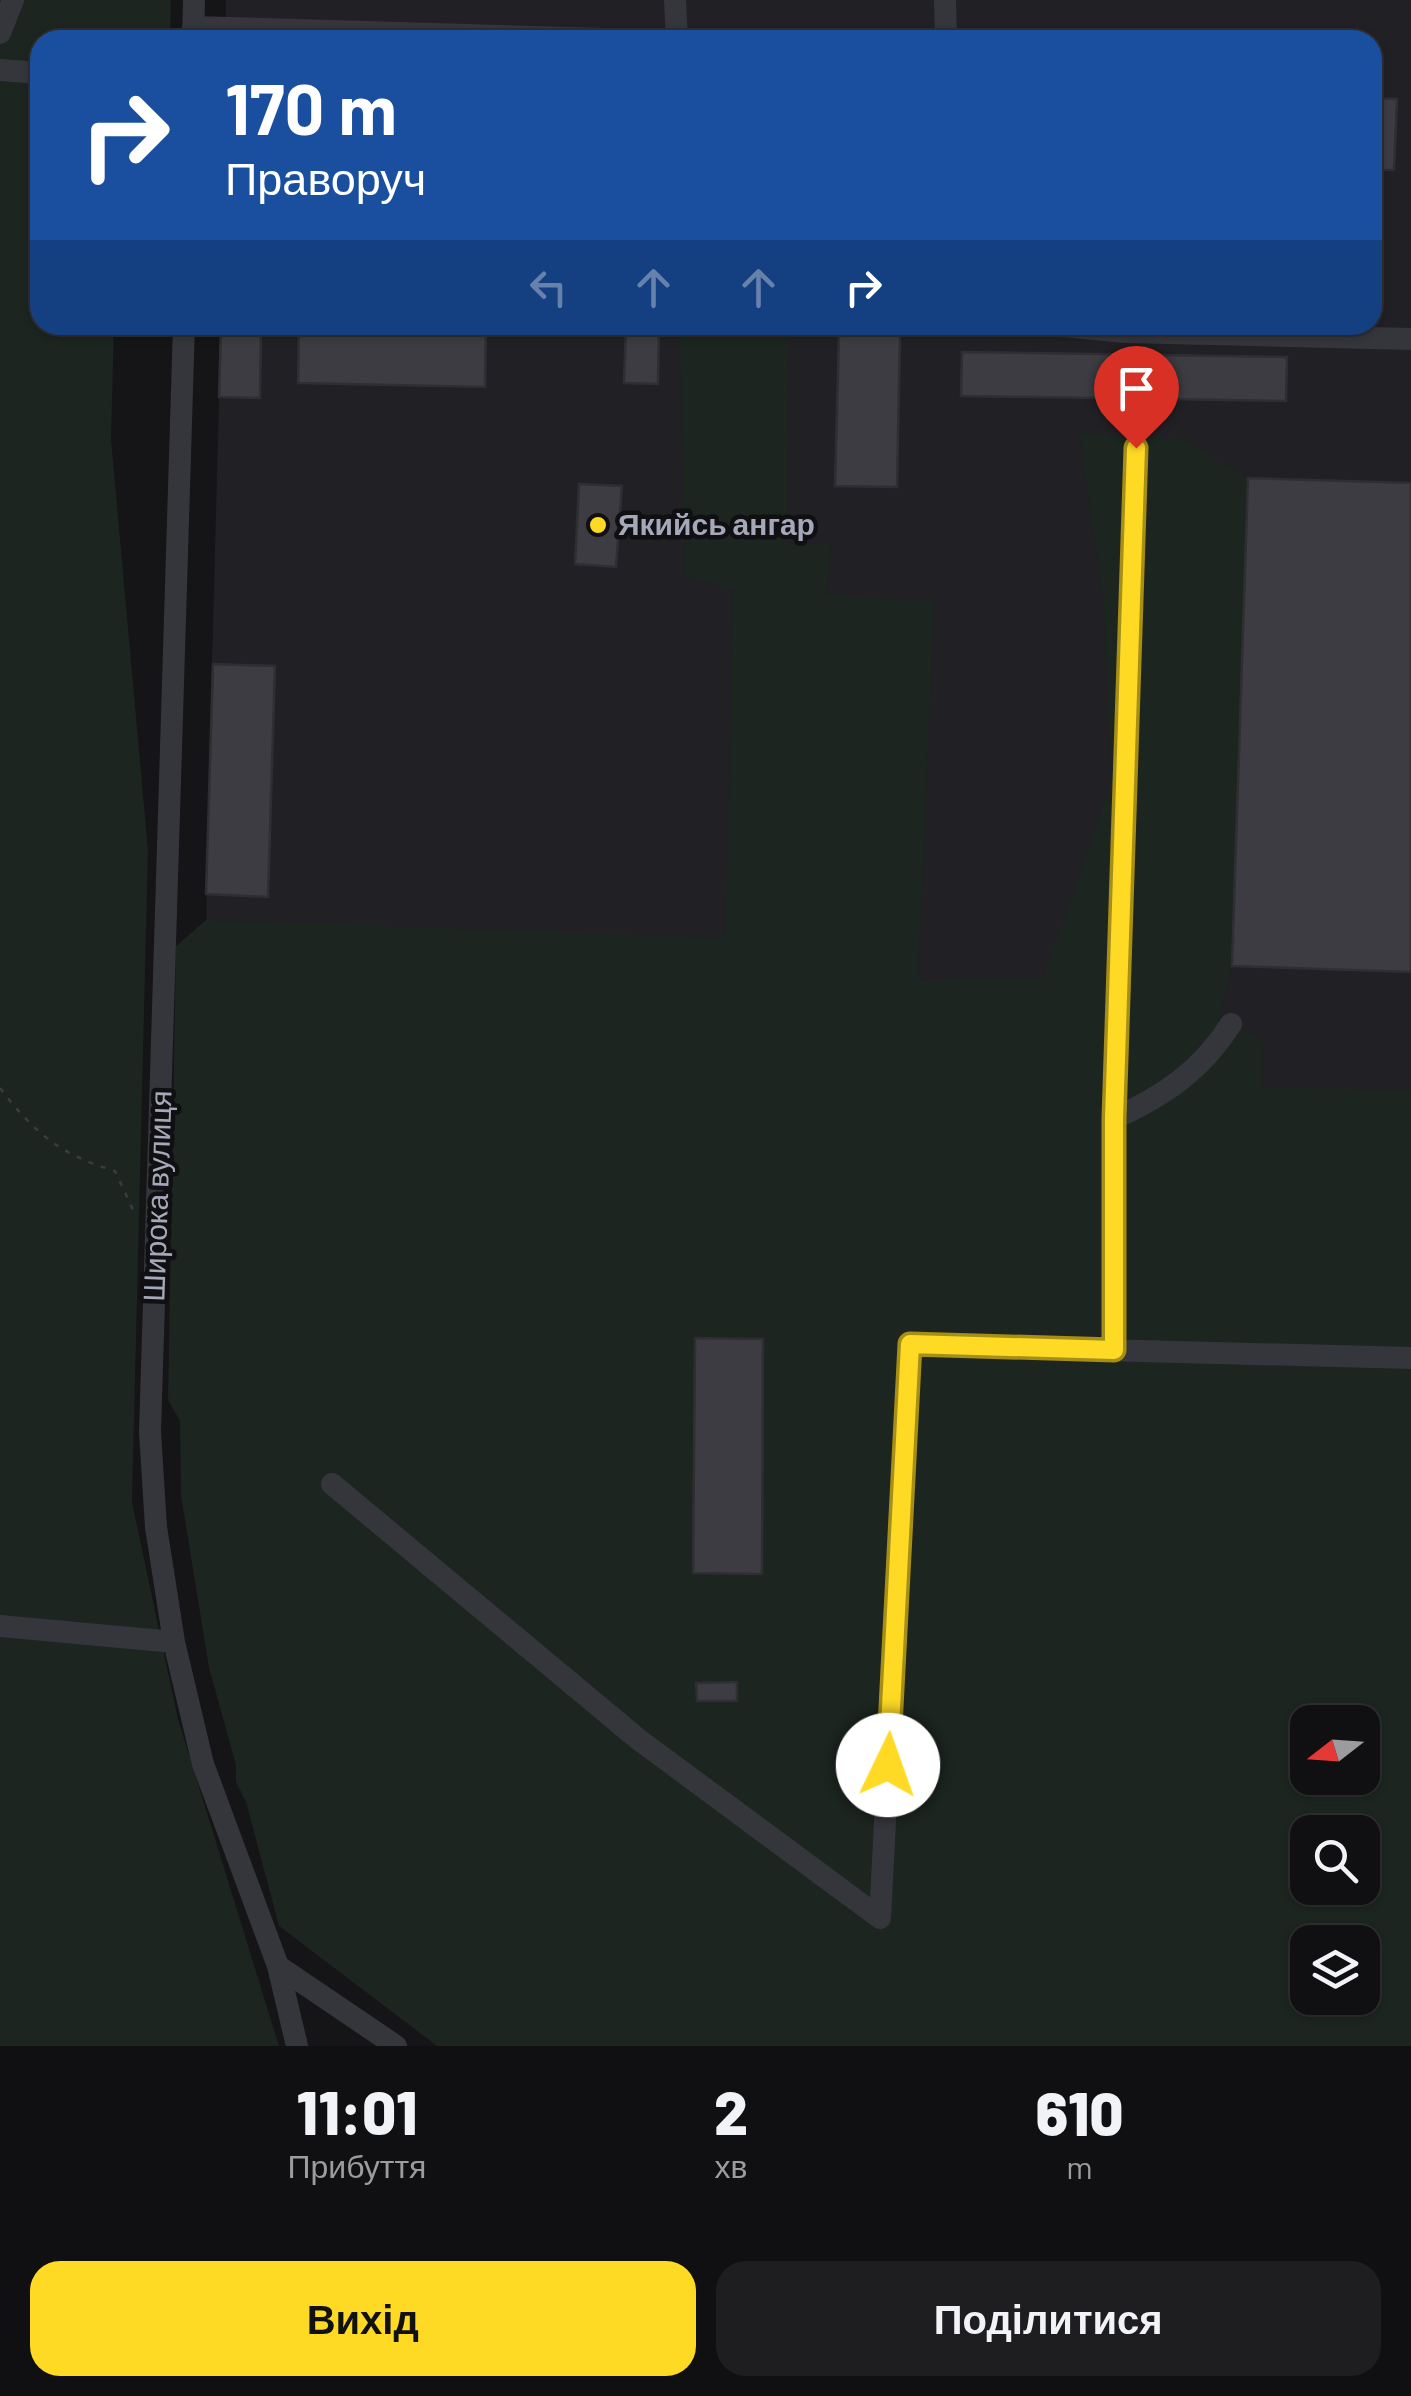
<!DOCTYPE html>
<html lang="uk">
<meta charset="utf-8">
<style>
:root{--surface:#100f11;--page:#1e1d1f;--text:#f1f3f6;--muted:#9c9c9f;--line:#302f31;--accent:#ffda24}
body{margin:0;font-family:Barlow,sans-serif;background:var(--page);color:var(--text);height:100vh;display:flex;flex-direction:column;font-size:38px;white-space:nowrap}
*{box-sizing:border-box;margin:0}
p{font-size:32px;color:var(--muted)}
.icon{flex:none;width:55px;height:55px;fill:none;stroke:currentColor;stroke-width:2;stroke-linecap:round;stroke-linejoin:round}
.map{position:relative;height:2046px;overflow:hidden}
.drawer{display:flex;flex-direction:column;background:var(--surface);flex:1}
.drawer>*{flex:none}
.guide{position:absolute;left:30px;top:30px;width:1352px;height:305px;border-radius:30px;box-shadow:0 2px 8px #0004,0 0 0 2px var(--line);background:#1a4fa0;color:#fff;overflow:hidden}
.needle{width:65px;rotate:253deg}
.tools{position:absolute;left:1290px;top:1705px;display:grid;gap:20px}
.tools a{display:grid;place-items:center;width:90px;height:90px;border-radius:20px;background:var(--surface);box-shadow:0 2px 8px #0004,0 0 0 2px var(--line);font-size:50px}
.pin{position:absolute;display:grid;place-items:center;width:85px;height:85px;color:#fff;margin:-102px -42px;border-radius:50% 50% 50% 0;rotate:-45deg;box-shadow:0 0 10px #0007}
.pin .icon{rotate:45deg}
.me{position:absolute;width:110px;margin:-55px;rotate:3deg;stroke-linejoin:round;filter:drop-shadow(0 0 8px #0008)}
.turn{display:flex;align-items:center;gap:35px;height:210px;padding:0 30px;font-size:45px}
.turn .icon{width:130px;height:130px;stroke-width:2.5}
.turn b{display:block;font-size:70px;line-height:85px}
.lanes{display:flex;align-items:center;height:95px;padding:0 30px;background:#0003;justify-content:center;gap:50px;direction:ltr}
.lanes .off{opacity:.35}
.eta{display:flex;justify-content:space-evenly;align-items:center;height:170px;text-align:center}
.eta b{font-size:60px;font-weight:800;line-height:70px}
.button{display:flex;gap:20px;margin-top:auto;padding:20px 30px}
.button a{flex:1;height:115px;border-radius:30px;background:var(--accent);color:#111;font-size:40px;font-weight:800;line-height:115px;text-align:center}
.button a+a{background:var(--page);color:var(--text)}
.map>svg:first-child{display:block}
.built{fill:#212024;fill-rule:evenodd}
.green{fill:#1c251f;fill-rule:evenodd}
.building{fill:#3c3c42;stroke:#2f2e33;stroke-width:2.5}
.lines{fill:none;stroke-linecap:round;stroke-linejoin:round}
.path{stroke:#3b3c43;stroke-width:2.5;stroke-dasharray:5 8;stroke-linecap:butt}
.minor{stroke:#35353c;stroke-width:22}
.route-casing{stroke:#a68e17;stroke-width:25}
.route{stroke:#ffda24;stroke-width:18}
.poi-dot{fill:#ffda24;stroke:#100f12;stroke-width:4}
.labels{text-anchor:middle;stroke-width:9;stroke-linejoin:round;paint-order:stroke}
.poi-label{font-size:30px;font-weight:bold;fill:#a5a8b8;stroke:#100f12;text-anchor:start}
.street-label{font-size:30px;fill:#a5a8b8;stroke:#100f12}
</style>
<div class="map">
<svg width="1411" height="2046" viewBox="0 0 1411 2046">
<rect width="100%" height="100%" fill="#151417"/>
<path class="built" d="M 226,0 L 1411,0 L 1411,2046 L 1137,2046 L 201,1477 L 207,849 L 221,325 L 1372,325 L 1372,40 L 226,40 ZM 1308,1722 L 1362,1722 L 1362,1778 L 1308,1778 ZM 1308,1832 L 1362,1832 L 1362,1888 L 1308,1888 ZM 1308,1942 L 1362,1942 L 1362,1998 L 1308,1998 Z"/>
<path class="green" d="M 0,0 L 171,0 L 170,40 L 40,40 L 40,325 L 114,325 L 111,439 L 148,850 L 132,1502 L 178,1719 L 279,2046 L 0,2046 Z
M 679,325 L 788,325 L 787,543 L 831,544 L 826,595 L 934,601 L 918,981 L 1043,979 L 1111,782 L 1104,604 L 1079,433 L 1184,439 L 1248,478 L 1232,966 L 1218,1021 L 1238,1026 L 1263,1043 L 1262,1087 L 1411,1090 L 1411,2046 L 437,2046 L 279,1926 L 246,1802 L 236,1782 L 236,1765 L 209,1668 L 181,1495 L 180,1421 L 168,1400 L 176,946 L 206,920 L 725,938 L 734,590 L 686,575 ZM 1308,1722 L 1362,1722 L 1362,1778 L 1308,1778 ZM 1308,1832 L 1362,1832 L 1362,1888 L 1308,1888 ZM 1308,1942 L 1362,1942 L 1362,1998 L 1308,1998 Z"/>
<path class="building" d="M 1372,98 L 1397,99 L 1394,170 L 1372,170 Z
M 221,325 L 261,325 L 260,398 L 219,397 Z
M 299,325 L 486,325 L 485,387 L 298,383 Z
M 626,325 L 659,325 L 658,384 L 624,383 Z
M 839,334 L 900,335 L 897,487 L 835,486 Z
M 962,352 L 1287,357 L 1286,401 L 961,396 Z
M 1248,478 L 1411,483 L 1411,972 L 1232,966 Z
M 579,484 L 622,486 L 616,567 L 575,564 Z
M 213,664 L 275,666 L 268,897 L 206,894 Z
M 695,1338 L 763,1339 L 762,1574 L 693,1573 Z
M 737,1682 L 737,1701 L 697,1701 L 696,1683 Z"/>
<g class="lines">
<path class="path" d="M 0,1088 C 34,1133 61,1155 115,1171 L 135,1214"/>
<path class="minor" d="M 675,0 L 677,40
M 945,0 L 946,40
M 193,27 L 639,40
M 0,33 L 13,0
M 193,40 L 194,0
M 0,70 L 40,73
M 184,325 L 150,1432 L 156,1527 L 174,1642 L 203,1764 L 278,1966 L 297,2046
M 1053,325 L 1125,332 L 1411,339
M 1113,1119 C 1164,1096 1201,1071 1231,1024
M 1114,1350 L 1113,1119 L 1136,448
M 332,1484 L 638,1739 L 880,1918 L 910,1345 L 1411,1358
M 0,1626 L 174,1642
M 278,1966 L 396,2046"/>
</g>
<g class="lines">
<defs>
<path id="route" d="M 888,1765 L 910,1344 L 1114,1350 L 1114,1119 L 1136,448"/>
</defs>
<use href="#route" class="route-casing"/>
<use href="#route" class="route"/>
</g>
<circle class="poi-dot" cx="598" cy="525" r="10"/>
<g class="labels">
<g class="poi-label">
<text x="618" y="535">Якийсь ангар</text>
</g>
<g class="street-label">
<text transform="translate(158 1196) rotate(-88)" y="10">Широка вулиця</text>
</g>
</g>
</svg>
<div class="tools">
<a><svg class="needle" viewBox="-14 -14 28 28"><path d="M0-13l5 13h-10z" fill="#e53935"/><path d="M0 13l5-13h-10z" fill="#9c9c9f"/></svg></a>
<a><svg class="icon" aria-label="search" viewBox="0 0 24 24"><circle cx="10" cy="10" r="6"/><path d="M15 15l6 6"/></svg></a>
<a><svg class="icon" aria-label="layers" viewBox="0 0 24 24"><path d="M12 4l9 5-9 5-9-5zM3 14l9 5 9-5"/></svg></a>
</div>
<div class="pin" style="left:1136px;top:448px;background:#d93025"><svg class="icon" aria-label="arrive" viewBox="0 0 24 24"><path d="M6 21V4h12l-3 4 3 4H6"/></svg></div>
<svg class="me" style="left:888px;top:1765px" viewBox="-20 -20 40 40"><circle r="19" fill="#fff"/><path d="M0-13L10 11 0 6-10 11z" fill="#ffda24"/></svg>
<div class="guide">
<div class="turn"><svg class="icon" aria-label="right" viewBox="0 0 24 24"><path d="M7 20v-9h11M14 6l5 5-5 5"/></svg><div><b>170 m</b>Праворуч</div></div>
<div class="lanes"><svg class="icon off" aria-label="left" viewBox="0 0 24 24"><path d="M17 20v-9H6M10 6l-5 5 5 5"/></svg><svg class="icon off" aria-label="ahead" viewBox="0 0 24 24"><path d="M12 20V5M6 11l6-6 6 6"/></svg><svg class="icon off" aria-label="ahead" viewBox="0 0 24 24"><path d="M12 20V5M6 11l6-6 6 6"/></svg><svg class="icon" aria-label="right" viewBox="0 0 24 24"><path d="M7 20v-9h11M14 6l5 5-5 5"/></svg></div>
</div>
</div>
<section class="drawer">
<div class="eta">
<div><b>11:01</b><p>Прибуття</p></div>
<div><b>2</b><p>хв</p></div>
<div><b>610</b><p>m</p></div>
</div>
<div class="button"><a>Вихід</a><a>Поділитися</a></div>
</section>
